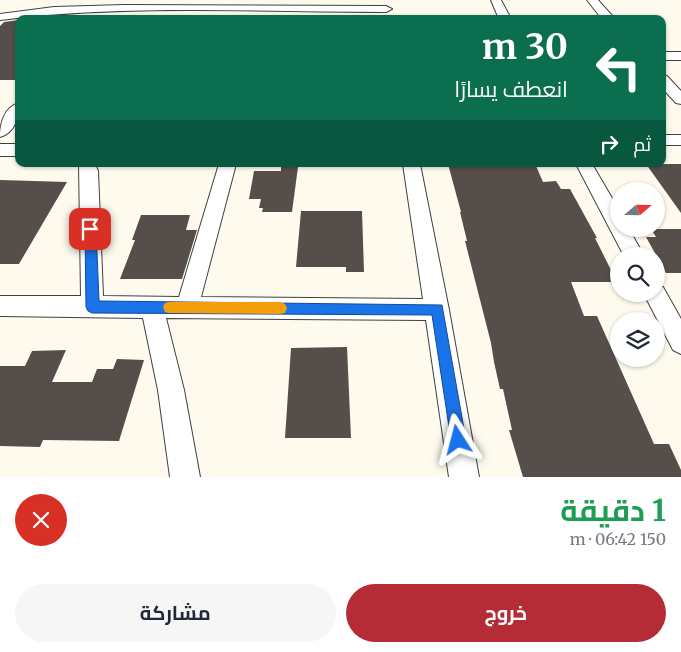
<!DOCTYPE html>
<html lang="ar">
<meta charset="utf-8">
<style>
:root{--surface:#fff;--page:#f6f6f7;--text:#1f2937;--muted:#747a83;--accent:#b62c36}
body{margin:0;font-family:Merriweather,Cairo,serif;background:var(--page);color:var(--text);direction:rtl;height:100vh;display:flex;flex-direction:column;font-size:19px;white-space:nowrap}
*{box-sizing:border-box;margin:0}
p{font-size:16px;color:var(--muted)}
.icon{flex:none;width:28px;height:28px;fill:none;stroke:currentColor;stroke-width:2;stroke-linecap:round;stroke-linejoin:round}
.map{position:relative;height:477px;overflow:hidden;direction:ltr}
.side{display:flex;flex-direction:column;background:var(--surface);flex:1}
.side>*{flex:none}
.guide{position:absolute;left:15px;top:15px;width:651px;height:152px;border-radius:10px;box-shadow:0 1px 4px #0004;direction:rtl;background:#0b6e4f;color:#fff;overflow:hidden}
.needle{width:32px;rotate:70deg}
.controls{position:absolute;left:610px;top:182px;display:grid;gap:10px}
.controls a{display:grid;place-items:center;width:55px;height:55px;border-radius:50%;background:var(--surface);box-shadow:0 1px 4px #0004;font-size:25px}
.pin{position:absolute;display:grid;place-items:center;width:42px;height:42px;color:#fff;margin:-21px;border-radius:10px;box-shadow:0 2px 8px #0006}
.me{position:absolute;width:55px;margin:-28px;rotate:351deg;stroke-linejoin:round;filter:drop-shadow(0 0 4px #0008)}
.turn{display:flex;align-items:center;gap:18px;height:105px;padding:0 15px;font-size:22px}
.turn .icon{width:65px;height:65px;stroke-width:2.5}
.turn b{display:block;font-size:35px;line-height:42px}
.then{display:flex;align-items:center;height:48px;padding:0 15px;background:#0003;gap:10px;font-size:19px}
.round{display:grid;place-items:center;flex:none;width:52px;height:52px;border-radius:26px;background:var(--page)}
.head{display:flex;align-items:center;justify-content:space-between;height:85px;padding:0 15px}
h1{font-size:30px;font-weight:700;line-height:38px;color:#1e9e55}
.primary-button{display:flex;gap:10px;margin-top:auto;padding:10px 15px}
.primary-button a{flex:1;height:58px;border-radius:30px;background:var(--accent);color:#fff;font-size:20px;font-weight:700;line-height:58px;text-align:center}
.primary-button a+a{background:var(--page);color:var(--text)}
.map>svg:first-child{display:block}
.building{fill:#554e4a}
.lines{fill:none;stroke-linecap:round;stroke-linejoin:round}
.street-casing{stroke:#404040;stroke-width:2}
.street{fill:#fff;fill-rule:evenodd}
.route{fill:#1a73e8;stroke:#114b97}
.slow{fill:#f59e0b}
</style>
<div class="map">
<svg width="681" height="477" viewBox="0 0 681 477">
<rect width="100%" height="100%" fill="#fefbee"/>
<path class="building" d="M 19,20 L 19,80 L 0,80 L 0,26 L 4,22 Z
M 448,164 L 527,164 L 529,166 L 536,166 L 543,182 L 556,181 L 561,189 L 570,189 L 597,238 L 595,238 L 617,282 L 571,282 L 584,316 L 597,316 L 654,444 L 669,444 L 681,470 L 681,477 L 523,477 L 509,430 L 512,430 L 503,389 L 500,389 L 494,362 L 491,343 L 465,241 L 467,241 L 460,212 L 461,212 Z
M 646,164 L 681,164 L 681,213 Z
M 281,166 L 298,167 L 292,212 L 262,212 L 263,208 L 259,208 L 261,199 L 249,199 L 254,171 L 281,171 Z
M 0,180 L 67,182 L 19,264 L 0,264 Z
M 301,211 L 362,211 L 364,272 L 346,272 L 346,267 L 296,267 Z
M 141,215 L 190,215 L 186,230 L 197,230 L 182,279 L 120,279 L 135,240 L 132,240 Z
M 651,229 L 681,229 L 681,273 L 666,273 L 646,237 L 656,237 Z
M 347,347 L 351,438 L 285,438 L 291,348 Z
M 66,350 L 52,382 L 92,382 L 97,369 L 113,369 L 117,359 L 144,360 L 119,441 L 43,440 L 40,447 L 0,446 L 0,366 L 25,366 L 32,351 Z"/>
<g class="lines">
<defs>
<path id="street" d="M 491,0 L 501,0 L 511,19 L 499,19 Z
M 587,0 L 598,0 L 615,19 L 602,19 Z
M 124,5 L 386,6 L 392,9 L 386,12 C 258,12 127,4 0,20 L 0,14 L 54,7 Z
M 662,52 L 681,52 L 681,60 L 662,60 Z
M 662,75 L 667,76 L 681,91 L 681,104 L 676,103 L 662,88 Z
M 19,103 C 19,117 15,133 0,137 C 0,124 4,107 19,103 Z
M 662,135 L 681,135 L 681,145 L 662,145 Z
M 0,144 L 19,144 L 19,156 L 0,156 Z
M 79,164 L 95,164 L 98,171 L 103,296 L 179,297 L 219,164 L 236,164 L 201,297 L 423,299 L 403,164 L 420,164 L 449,310 L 479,477 L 449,477 L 426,320 L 166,318 L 184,390 L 200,477 L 170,477 L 158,390 L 143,318 L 0,316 L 0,296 L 81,296 Z
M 576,164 L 592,164 L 619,210 L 619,229 L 629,229 L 644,256 L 624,256 Z
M 656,284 L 663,287 L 681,319 L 681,354 L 673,350 L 644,294 L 656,294 Z"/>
</defs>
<use href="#street" class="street-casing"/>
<use href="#street" class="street"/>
</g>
<path class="route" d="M 90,225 L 96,229 L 99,301 L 442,305 L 466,440 L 464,445 L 458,448 L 453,445 L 451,440 L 432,315 L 92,313 L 88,311 L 86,307 L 85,229 Z"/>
<path class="slow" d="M 169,302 L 280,302 L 285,304 L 287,308 L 285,313 L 280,314 L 169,313 L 165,312 L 163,307 L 165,303 Z"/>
</svg>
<div class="controls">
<a><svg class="needle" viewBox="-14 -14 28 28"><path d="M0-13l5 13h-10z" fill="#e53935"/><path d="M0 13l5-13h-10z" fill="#747a83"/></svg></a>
<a><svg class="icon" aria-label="search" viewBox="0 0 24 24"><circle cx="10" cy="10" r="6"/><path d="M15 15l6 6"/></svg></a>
<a><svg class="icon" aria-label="layers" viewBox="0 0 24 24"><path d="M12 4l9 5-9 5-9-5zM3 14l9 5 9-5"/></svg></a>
</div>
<div class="pin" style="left:90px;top:229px;background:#d93025"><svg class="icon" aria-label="arrive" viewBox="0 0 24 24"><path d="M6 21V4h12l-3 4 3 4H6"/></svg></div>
<svg class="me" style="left:458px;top:440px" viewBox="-20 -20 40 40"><path d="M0-17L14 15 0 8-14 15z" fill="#1a73e8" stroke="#fff" stroke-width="4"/></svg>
<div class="guide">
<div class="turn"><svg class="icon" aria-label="left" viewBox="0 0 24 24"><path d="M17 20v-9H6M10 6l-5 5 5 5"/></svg><div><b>30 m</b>انعطف يسارًا</div></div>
<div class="then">ثم<svg class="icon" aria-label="right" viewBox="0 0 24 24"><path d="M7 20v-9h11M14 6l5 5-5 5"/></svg></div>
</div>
</div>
<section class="side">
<div class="head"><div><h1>1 دقيقة</h1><p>150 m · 06:42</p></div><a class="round" style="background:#d93025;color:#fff"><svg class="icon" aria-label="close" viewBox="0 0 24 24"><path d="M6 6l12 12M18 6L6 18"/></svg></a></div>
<div class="primary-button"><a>خروج</a><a>مشاركة</a></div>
</section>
